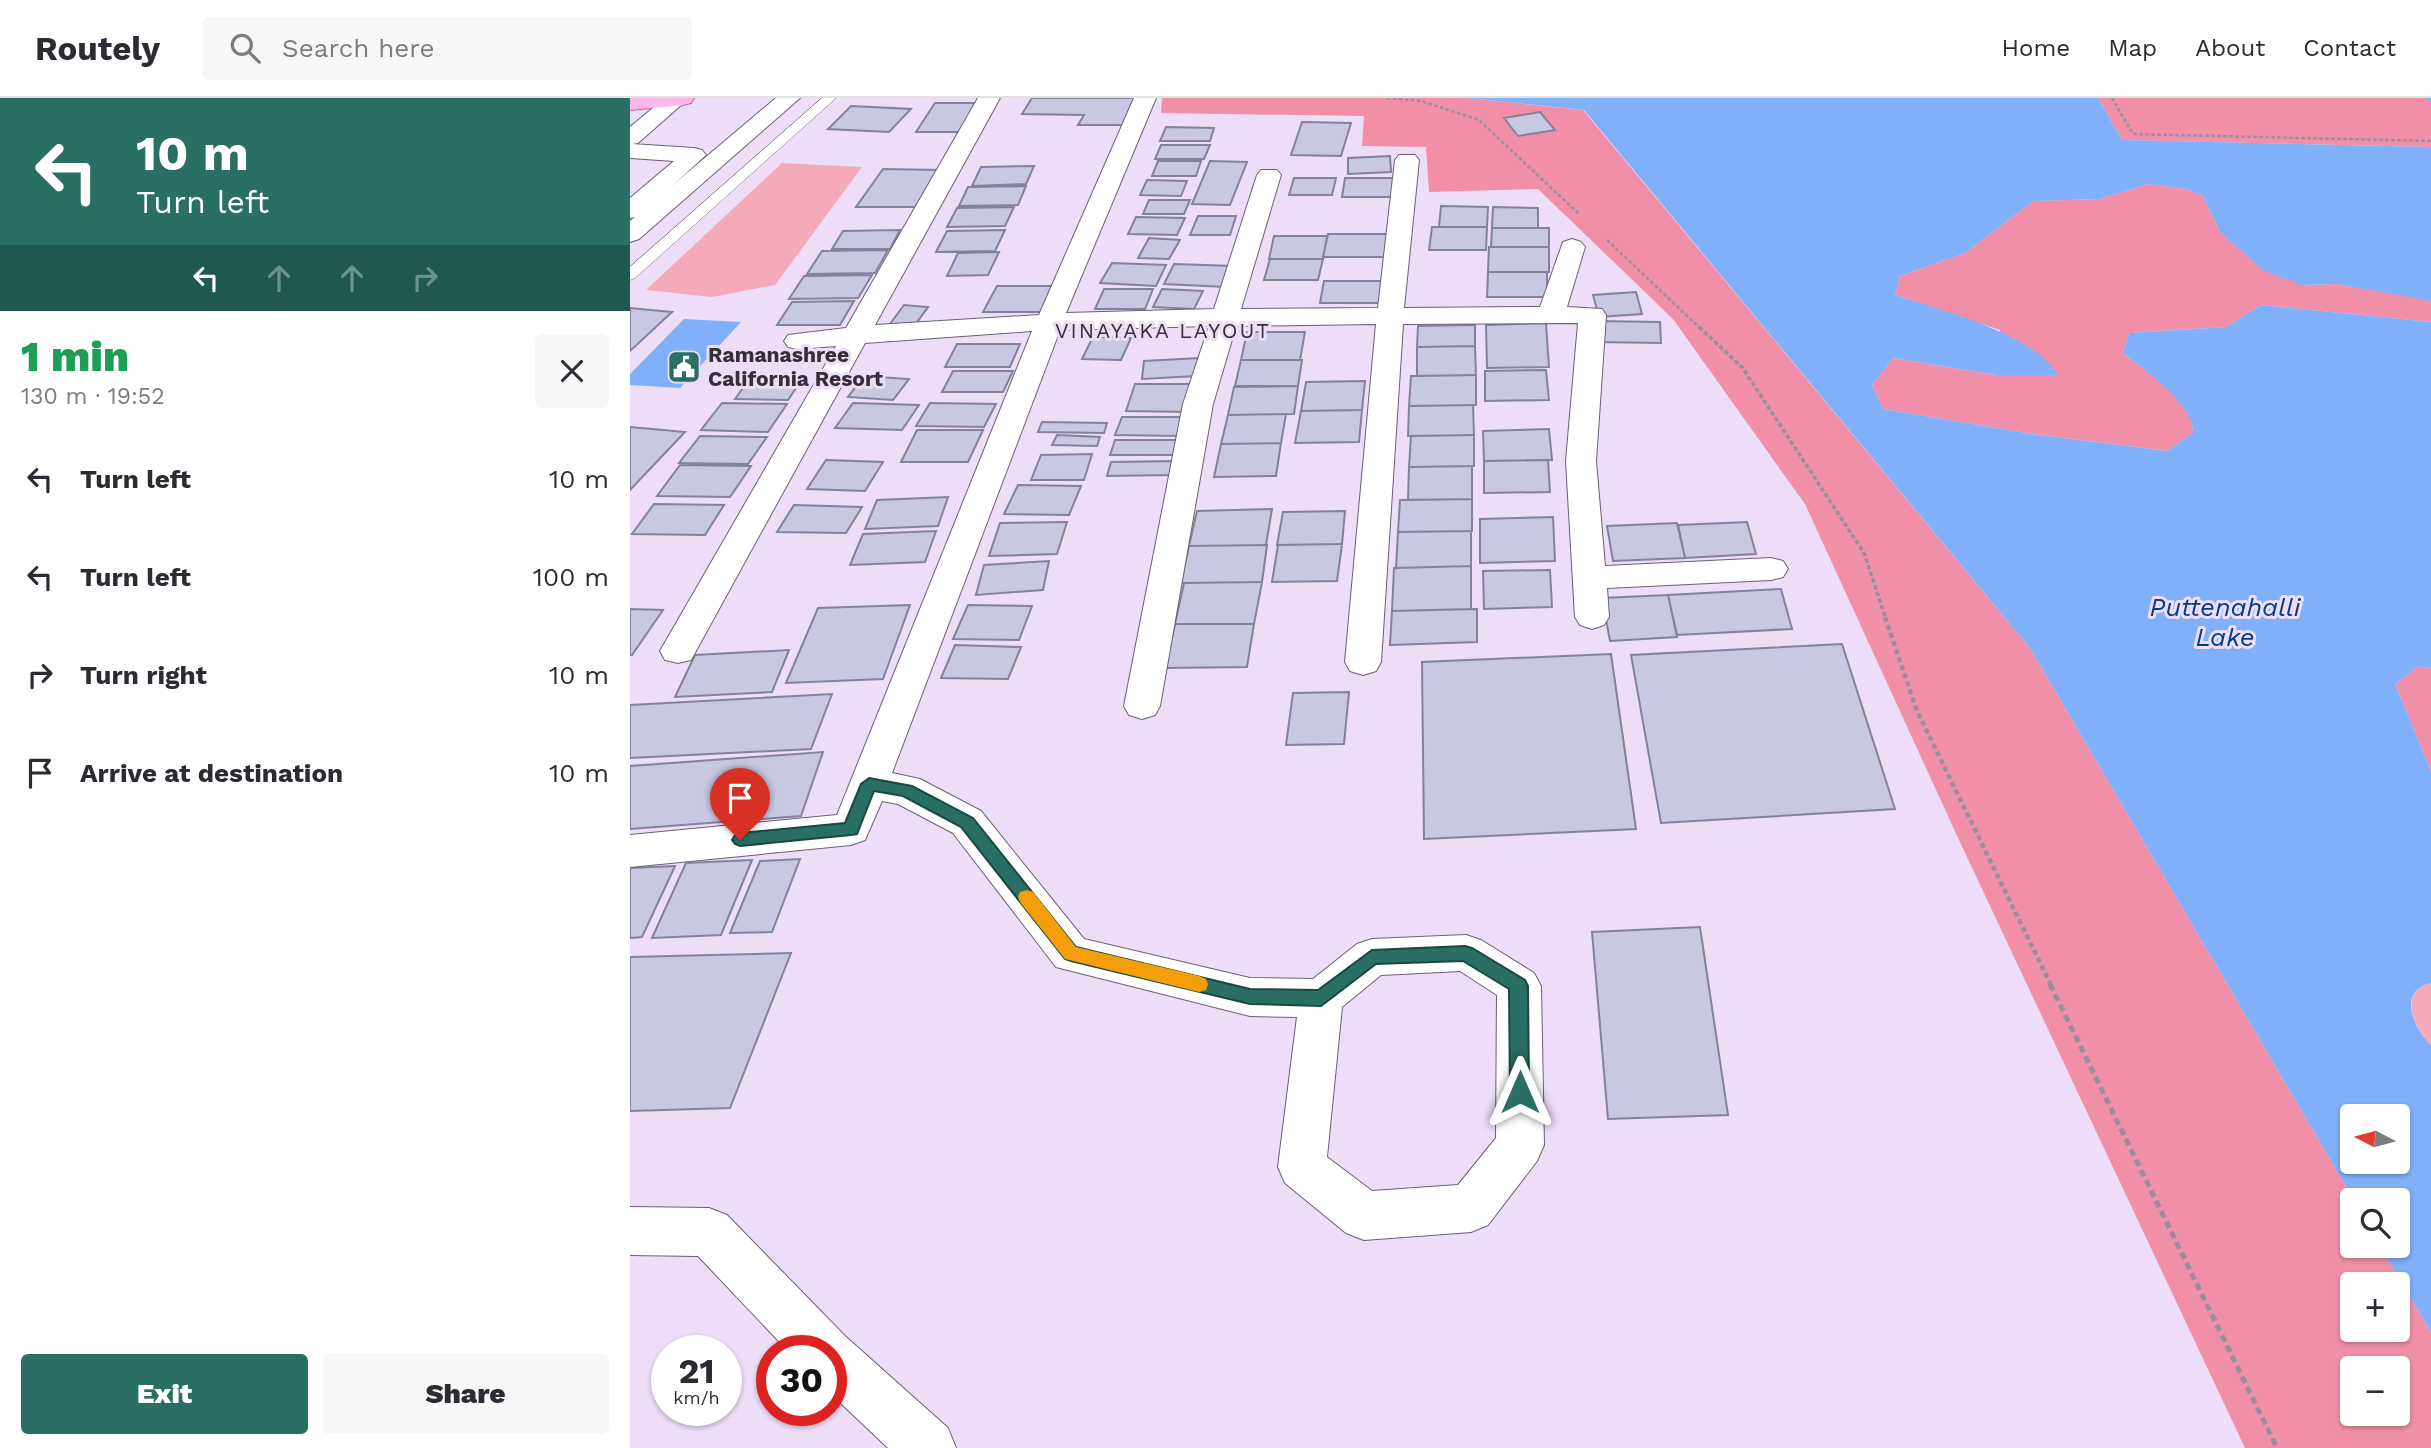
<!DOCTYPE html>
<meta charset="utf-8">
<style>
:root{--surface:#fff;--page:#f7f7f7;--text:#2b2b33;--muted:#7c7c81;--line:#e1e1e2;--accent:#296f64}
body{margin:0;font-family:"Work Sans",sans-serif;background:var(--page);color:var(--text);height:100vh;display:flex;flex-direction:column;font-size:26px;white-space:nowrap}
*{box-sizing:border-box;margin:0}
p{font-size:23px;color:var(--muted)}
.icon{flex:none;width:38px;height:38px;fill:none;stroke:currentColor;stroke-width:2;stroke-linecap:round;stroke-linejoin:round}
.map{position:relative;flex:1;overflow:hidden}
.details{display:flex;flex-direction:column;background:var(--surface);width:630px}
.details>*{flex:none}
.guide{background:#296f64;color:#fff;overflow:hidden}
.needle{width:46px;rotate:276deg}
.controls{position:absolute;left:1710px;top:1006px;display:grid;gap:14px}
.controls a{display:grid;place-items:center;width:70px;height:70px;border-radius:7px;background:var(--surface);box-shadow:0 2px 5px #0004;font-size:35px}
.speed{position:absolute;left:21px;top:1237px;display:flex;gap:14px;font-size:35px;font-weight:700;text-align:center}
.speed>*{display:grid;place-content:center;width:91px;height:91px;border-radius:50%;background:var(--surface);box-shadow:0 2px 5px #0004;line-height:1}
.speed small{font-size:18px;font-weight:400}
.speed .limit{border:10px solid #d22;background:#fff;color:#111}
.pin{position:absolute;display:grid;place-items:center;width:60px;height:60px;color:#fff;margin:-72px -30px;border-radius:50% 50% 50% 0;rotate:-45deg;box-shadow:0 0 7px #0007}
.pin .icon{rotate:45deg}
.me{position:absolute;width:77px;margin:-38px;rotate:0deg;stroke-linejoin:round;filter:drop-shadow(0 0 5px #0008)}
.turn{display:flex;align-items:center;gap:24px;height:147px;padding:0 21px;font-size:32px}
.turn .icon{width:91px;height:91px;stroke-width:2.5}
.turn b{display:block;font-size:49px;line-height:60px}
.lanes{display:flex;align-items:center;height:66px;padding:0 21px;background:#0003;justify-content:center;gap:35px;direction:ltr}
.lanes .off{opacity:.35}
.round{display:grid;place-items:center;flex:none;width:74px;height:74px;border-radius:7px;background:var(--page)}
.summary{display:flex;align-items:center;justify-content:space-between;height:119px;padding:0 21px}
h1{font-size:42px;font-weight:800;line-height:52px;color:#1e9e55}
.primary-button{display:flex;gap:14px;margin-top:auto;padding:14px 21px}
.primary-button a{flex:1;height:80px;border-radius:7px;background:var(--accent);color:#fff;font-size:28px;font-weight:800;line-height:80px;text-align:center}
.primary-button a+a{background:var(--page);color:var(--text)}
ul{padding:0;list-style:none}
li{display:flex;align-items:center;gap:21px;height:98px;padding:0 21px}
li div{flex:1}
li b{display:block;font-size:26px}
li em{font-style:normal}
header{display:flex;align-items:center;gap:42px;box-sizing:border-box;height:98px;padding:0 35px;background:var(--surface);border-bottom:2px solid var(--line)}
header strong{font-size:33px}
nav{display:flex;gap:38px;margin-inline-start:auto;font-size:24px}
.search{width:490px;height:63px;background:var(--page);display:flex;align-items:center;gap:18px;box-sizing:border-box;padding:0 24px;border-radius:7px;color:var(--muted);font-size:26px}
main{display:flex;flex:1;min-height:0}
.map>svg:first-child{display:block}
.green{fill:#f4aabb}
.forest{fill:#f18fa8;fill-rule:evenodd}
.water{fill:#81b0fb;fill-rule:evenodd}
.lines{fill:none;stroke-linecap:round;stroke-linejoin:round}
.stream{fill:#81b0fb;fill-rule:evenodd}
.building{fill:#c8c8e3;stroke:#82829b;stroke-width:2}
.lane-casing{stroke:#6c5f75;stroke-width:1}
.street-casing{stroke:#6c5f75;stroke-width:2}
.secondary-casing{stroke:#6c5f75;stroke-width:2}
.primary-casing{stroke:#b56aa3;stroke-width:2}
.path-far3{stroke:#998da0;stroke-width:2.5;stroke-dasharray:3.5 2.5;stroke-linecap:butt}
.path-far2{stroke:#998da0;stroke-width:3.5;stroke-dasharray:4.5 2.5;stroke-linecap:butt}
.path-far1{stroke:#998da0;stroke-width:4.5;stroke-dasharray:5 3.5;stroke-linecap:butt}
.path{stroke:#998da0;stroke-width:5;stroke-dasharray:7 4.5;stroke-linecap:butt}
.lane{fill:#fff;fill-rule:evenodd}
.street{fill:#fff;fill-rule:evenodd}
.secondary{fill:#fff;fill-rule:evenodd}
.primary{fill:#fdb9eb;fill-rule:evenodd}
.route{fill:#296f64;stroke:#1b4841;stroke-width:2}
.slow{fill:#f59e0b}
.labels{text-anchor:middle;stroke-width:6;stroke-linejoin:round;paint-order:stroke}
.far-neighbourhood-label{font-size:21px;letter-spacing:2px;fill:#342e38;stroke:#edddf7}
.far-poi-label{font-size:21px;font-weight:bold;fill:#342e38;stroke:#edddf7;text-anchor:start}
.water-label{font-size:26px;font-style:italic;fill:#013c90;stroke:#edddf7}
</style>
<header>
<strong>Routely</strong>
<div class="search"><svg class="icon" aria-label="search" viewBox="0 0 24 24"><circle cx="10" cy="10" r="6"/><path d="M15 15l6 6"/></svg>Search here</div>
<nav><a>Home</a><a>Map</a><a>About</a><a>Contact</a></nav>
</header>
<main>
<section class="details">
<div class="guide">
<div class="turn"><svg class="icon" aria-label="left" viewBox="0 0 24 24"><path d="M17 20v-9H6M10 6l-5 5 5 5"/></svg><div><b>10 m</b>Turn left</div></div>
<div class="lanes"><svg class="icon" aria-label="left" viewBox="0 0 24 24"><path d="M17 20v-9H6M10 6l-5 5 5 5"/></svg><svg class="icon off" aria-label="ahead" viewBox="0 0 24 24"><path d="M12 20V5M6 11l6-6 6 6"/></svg><svg class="icon off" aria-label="ahead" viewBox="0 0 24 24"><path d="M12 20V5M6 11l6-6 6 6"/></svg><svg class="icon off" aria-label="right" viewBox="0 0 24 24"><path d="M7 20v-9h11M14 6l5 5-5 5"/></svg></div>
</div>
<div class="summary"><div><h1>1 min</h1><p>130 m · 19:52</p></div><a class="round"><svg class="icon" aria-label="close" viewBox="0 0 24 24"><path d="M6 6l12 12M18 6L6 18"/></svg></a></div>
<ul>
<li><svg class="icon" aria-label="left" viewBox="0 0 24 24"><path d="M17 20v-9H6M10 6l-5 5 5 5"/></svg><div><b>Turn left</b></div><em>10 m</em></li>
<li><svg class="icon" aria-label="left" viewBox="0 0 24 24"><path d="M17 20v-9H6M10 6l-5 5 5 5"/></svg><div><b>Turn left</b></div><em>100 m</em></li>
<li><svg class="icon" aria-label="right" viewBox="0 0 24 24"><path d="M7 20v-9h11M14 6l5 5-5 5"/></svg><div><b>Turn right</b></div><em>10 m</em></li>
<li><svg class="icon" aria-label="arrive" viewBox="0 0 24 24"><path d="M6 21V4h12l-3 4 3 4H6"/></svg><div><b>Arrive at destination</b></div><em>10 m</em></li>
</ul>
<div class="primary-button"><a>Exit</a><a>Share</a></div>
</section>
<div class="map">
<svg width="1801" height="1350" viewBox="0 0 1801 1350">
<rect width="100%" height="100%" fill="#edddf7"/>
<path class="green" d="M 152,65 L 232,69 L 145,187 L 82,199 L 16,192 Z
M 1801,885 L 1801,947 C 1784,931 1767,893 1801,885 Z"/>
<path class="forest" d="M 532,0 L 837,0 L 953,12 L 1400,550 L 1724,1102 L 1722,1148 L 1750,1148 L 1801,1234 L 1801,1350 L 1615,1350 L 1329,742 L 1175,406 L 1043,221 L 908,91 L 799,94 L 796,49 L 732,48 L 734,18 L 531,15 ZM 1722,1186 L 1768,1186 L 1768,1232 L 1722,1232 ZM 1722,1270 L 1768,1270 L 1768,1316 L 1722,1316 Z
M 1468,0 L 1801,0 L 1801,49 L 1492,42 Z
M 1518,86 L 1557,91 L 1573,98 L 1590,134 L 1672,187 L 1707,186 L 1792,200 L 1801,203 L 1801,224 L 1631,207 L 1596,229 L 1499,235 L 1493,255 C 1516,274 1564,302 1563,335 L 1537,353 L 1409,337 L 1253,311 L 1242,287 L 1263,260 L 1366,277 L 1370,232 L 1265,197 L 1270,178 L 1335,155 L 1403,103 L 1469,101 Z
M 1789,568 L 1801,570 L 1801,673 L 1765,586 Z"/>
<path class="water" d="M 837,0 L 1468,0 L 1492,42 L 1801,49 L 1801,203 L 1707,186 L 1672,187 L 1634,173 L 1590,134 L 1573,98 L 1557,91 L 1518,86 L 1469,101 L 1403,103 L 1335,155 L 1270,178 L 1265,197 C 1310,212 1403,235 1428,277 L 1366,277 L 1263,260 L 1242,287 L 1253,311 L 1409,337 L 1537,353 L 1563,335 C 1564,305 1515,273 1493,255 L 1499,235 L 1596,229 L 1631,207 L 1801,224 L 1801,570 L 1789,568 L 1765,586 L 1801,673 L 1801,885 C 1766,893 1784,931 1801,947 L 1801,1234 L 1750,1148 L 1768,1148 L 1768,1102 L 1724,1102 L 1400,550 L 954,12 ZM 1722,1018 L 1768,1018 L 1768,1064 L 1722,1064 Z
M 54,221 L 111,224 L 50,290 L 0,287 L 0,276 Z"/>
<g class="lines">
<path class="stream" d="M 1794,0 L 1801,0 L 1801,4 Z"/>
</g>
<path class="building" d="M 402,0 L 510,0 L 495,27 L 448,27 L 454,17 L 392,16 Z
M 305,5 L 353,5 L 335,34 L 286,34 Z
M 221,8 L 281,11 L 259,34 L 198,31 Z
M 910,14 L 925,32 L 888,38 L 874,20 Z
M 672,24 L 721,25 L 711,58 L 661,57 Z
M 536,29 L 584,30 L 580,43 L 530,43 Z
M 531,47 L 580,47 L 574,61 L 525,61 Z
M 760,58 L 761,74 L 718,76 L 718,60 Z
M 528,63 L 571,63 L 566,78 L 522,78 Z
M 580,63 L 617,64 L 600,107 L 562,106 Z
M 404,68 L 396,86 L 342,88 L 351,69 Z
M 253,71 L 309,72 L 285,109 L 226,109 Z
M 664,80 L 706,80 L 702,97 L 659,97 Z
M 715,80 L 768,80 L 766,99 L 712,99 Z
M 517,82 L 557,83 L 551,98 L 510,97 Z
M 396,88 L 388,107 L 329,108 L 338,89 Z
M 519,102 L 560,102 L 554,116 L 513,116 Z
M 811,108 L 858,109 L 857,129 L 809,129 Z
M 384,109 L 375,128 L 317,129 L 327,110 Z
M 863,109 L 908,110 L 908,130 L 862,130 Z
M 568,118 L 606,118 L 600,137 L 560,137 Z
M 506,119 L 555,120 L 547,137 L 498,136 Z
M 802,129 L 857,129 L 856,152 L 799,152 Z
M 862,130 L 919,130 L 919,149 L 861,149 Z
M 270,132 L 260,151 L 202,151 L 213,133 Z
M 375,132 L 365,153 L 306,154 L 317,133 Z
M 698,136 L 759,136 L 755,159 L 693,159 Z
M 644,138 L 697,138 L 693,161 L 639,161 Z
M 519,140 L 550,142 L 539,161 L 508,160 Z
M 859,149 L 919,149 L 919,174 L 858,174 Z
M 258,152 L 245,175 L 177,176 L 192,153 Z
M 369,154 L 358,177 L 317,178 L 328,155 Z
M 640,161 L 693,161 L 688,182 L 634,182 Z
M 482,165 L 536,167 L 526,188 L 470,185 Z
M 544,166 L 604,168 L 596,189 L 534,186 Z
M 858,174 L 917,174 L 917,199 L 857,199 Z
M 242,177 L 228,200 L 159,201 L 174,178 Z
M 694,183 L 754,183 L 751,205 L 690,205 Z
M 367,188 L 427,188 L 414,214 L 353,214 Z
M 474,191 L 523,191 L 515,211 L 465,211 Z
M 532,191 L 573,193 L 564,211 L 523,209 Z
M 1006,194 L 1012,216 L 969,219 L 963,197 Z
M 224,203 L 210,227 L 147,227 L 162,204 Z
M 274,207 L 298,209 L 285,227 L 260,226 Z
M 0,210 L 42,214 L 0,253 Z
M 967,223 L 1030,224 L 1031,245 L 967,244 Z
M 916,225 L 919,269 L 857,270 L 856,227 Z
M 845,227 L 845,248 L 787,249 L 788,228 Z
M 617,234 L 675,234 L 670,262 L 611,262 Z
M 463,239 L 501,240 L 491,262 L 452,261 Z
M 327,246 L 390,246 L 380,269 L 315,269 Z
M 845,248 L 846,277 L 787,278 L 787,249 Z
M 569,260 L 566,278 L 512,281 L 514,263 Z
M 611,262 L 672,262 L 668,288 L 605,288 Z
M 916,272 L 919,302 L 855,303 L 855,273 Z
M 323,273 L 383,273 L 373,294 L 312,294 Z
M 846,277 L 846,307 L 779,308 L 781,278 Z
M 234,278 L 279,281 L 263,302 L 218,299 Z
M 121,279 L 173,280 L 158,302 L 105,301 Z
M 735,283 L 732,312 L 671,313 L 676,284 Z
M 505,286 L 566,286 L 557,314 L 496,313 Z
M 668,288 L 664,316 L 598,317 L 604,289 Z
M 92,305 L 157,306 L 138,334 L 71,332 Z
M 223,305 L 289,307 L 272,332 L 205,330 Z
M 300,305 L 366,306 L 354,329 L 286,328 Z
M 843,307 L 844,337 L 778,338 L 779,308 Z
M 732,312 L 729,344 L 665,345 L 671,313 Z
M 656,316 L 651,345 L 591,346 L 598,317 Z
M 492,319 L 559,319 L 553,338 L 485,337 Z
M 412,324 L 477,325 L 474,335 L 408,334 Z
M 0,329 L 55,334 L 0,392 Z
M 919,331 L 922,362 L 854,363 L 853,333 Z
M 287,332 L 353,332 L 338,364 L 271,364 Z
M 427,337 L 470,339 L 467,348 L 422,347 Z
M 844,337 L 844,368 L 779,369 L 781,338 Z
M 70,338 L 137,339 L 118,366 L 49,365 Z
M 485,342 L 554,342 L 550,357 L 480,357 Z
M 651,345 L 646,378 L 584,379 L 591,346 Z
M 462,356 L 454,382 L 401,382 L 411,357 Z
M 196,362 L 253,364 L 235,393 L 177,391 Z
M 918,362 L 920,394 L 854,395 L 854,363 Z
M 546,363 L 543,377 L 477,378 L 481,364 Z
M 50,367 L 121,368 L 100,399 L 27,398 Z
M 842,368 L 842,401 L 778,402 L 779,369 Z
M 388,387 L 451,388 L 439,417 L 374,416 Z
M 318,399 L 308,428 L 235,431 L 247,402 Z
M 842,401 L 842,433 L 768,434 L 770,402 Z
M 24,406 L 94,407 L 75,437 L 2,436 Z
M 164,407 L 232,409 L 216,435 L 147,434 Z
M 642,411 L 636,447 L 559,448 L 567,413 Z
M 715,413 L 712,446 L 647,447 L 653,414 Z
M 923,419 L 925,463 L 850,465 L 850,421 Z
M 437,424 L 427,456 L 359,458 L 370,425 Z
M 1117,424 L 1126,456 L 1055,460 L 1048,427 Z
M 1047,425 L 1055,460 L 983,463 L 977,428 Z
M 306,433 L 295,464 L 220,467 L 233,436 Z
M 841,433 L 841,468 L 766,470 L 768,434 Z
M 712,446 L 707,483 L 642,484 L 648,447 Z
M 637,447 L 632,484 L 551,485 L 559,448 Z
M 419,463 L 413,492 L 346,497 L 354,467 Z
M 841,468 L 841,511 L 762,513 L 764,470 Z
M 920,472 L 922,509 L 854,511 L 853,473 Z
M 632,484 L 624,526 L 545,526 L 554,485 Z
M 1151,491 L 1162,531 L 1047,537 L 1038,497 Z
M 1038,497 L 1047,539 L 980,543 L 972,500 Z
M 280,507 L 253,581 L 156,585 L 188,510 Z
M 338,507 L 402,508 L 389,542 L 323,541 Z
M 0,511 L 33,512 L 2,557 L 0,557 Z
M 847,511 L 847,544 L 760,547 L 762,513 Z
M 545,526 L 624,526 L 617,569 L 535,570 Z
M 1212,546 L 1265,711 L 1031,725 L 1001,557 Z
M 325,547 L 391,549 L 378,581 L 311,580 Z
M 159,552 L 142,594 L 45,599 L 65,557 Z
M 981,556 L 1006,731 L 794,741 L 792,564 Z
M 719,594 L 714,646 L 656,647 L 663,595 Z
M 202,596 L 181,651 L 0,660 L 0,607 Z
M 193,654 L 171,718 L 0,731 L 0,668 Z
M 170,761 L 142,834 L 100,835 L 130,763 Z
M 122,762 L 91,837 L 22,840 L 56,765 Z
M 45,768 L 12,839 L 0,840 L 0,770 Z
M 1070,829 L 1098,1017 L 978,1021 L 962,834 Z
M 161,855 L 100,1010 L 0,1013 L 0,859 Z"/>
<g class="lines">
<defs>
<path id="lane" d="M 192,0 L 206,0 L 5,180 L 0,182 L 0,169 Z"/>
<path id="street" d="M 35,0 L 58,1 L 8,45 L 2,46 L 64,50 L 72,52 L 76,57 L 9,118 L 0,120 L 0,100 L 44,63 L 0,60 L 0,29 Z
M 348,0 L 370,0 L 245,227 L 409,217 L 504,0 L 526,0 L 436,215 L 584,211 L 627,77 L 631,72 L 647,72 L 651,77 L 611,211 L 748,210 L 765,62 L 769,57 L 785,57 L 789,62 L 774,210 L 910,209 L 933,144 L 942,141 L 951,144 L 955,149 L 937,209 L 972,211 L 976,217 L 966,363 L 975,468 L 1141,460 L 1153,463 L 1158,471 L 1153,479 L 1141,482 L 977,490 L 979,519 L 974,527 L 962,531 L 950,527 L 945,519 L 936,363 L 948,225 L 773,226 L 751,564 L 746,573 L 733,577 L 720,573 L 715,564 L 746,226 L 606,228 L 583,306 L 530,608 L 525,617 L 512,621 L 499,617 L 494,608 L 553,306 L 579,228 L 430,232 L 262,675 L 290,681 L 351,713 L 454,841 L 620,880 L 683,881 L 727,846 L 742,841 L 836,837 L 851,842 L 904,875 L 911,888 L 914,1047 L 907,1063 L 858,1127 L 841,1134 L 734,1142 L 716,1135 L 655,1085 L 648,1069 L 667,919 L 620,918 L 426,869 L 323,735 L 268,706 L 252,703 L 235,742 L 221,747 L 0,769 L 0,737 L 207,717 L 402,233 L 235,245 L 61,562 L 48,565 L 35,562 L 30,553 L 206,248 L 168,251 L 158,249 L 154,243 L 158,237 L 216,230 ZM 830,873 L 867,897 L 866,1040 L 828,1087 L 742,1093 L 697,1059 L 712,909 L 751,877 Z
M 0,1109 L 79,1110 L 97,1117 L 215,1238 L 318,1330 L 326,1350 L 258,1350 L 201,1296 L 201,1253 L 158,1253 L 68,1158 L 0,1157 Z"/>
<path id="secondary" d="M 146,0 L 170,0 L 9,141 L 0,144 L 0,123 Z"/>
<path id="primary" d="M 0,0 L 64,0 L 61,5 L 53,7 L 0,12 Z"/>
</defs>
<use href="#lane" class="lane-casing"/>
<use href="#street" class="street-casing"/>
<use href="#secondary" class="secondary-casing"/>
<use href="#primary" class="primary-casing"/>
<path class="path-far3" d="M 757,0 L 791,3 L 849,22 L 950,117
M 1482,0 L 1503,36 L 1801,43
M 977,142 L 1071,231"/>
<path class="path-far2" d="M 1069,229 L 1112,269 L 1234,455 L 1256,521"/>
<path class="path-far1" d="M 1255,519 L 1287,613 L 1421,887"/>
<path class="path" d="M 1420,886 L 1647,1350"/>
<use href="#lane" class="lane"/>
<use href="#street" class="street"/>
<use href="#secondary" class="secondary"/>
<use href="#primary" class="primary"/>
</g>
<path class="route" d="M 239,680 L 282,688 L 343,720 L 446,849 L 620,891 L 688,892 L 742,852 L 835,848 L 842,850 L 895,882 L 898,888 L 899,994 L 896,1000 L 890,1003 L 883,1000 L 880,994 L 879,891 L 833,863 L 746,866 L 691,908 L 620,906 L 441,863 L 435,861 L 331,729 L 273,698 L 244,693 L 229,731 L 227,736 L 221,737 L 110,748 L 105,746 L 102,742 L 105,737 L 110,735 L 215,725 L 231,686 Z"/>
<path class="slow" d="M 397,792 L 403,794 L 446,849 L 569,878 L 576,881 L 578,886 L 576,892 L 569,894 L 435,861 L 390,804 L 388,799 L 390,794 Z"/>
<defs>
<symbol id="civic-square" viewBox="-11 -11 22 22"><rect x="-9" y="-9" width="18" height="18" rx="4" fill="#296f64" stroke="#edddf7"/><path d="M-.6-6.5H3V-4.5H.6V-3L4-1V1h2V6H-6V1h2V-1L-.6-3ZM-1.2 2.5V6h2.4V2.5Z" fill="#fff"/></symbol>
</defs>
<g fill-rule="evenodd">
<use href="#civic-square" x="35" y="250" width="38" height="38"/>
</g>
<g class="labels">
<g class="far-neighbourhood-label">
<text x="533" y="240">VINAYAKA LAYOUT</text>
</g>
<g class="far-poi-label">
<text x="78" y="264">Ramanashree<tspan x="78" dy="24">California Resort</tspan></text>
</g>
<g class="water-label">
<text x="1595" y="518">Puttenahalli<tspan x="1595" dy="30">Lake</tspan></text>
</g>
</g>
</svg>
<div class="controls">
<a><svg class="needle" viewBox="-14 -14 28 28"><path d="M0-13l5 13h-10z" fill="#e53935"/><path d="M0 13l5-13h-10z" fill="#7c7c81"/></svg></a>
<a><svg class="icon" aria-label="search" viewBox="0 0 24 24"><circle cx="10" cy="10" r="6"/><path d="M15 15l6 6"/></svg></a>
<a>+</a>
<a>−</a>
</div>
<div class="speed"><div>21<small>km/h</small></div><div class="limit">30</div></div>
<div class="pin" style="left:110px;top:742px;background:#d93025"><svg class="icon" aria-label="arrive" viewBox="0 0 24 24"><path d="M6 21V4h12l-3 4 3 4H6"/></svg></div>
<svg class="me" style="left:890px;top:994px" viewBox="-20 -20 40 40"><path d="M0-17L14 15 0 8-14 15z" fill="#296f64" stroke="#fff" stroke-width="4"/></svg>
</div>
</main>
